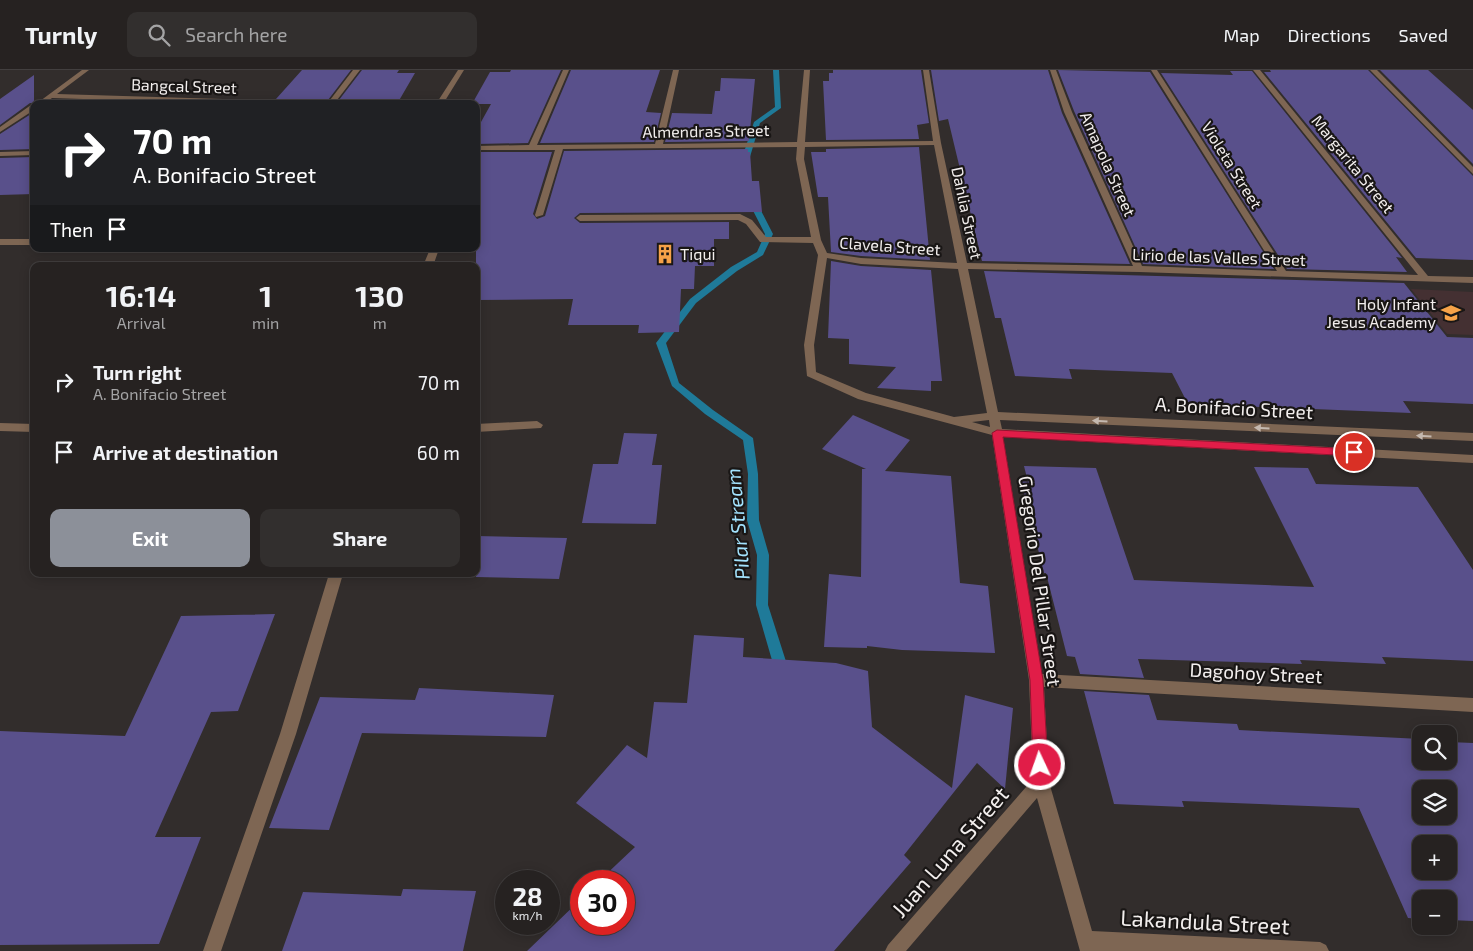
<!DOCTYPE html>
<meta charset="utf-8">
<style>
:root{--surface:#262221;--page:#322f2e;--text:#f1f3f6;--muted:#a4a4a5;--line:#423f3f;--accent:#8c9099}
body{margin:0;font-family:"Exo 2",sans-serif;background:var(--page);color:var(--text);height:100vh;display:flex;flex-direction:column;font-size:19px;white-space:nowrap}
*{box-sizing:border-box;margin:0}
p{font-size:16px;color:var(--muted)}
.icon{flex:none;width:28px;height:28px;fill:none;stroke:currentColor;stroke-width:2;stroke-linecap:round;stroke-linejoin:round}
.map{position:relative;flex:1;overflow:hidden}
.sheet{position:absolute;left:30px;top:192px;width:450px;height:315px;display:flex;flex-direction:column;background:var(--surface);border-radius:10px;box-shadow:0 2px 12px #0003,0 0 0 1px var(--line)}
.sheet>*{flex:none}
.top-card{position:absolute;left:30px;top:30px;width:450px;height:152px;border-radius:10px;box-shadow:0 2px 12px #0003,0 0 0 1px var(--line);background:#202124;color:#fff;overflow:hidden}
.buttons{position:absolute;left:1412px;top:655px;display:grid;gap:10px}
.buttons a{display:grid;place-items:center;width:45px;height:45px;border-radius:10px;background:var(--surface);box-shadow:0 2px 12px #0003,0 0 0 1px var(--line);font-size:25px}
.speed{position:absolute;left:495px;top:800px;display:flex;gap:10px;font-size:25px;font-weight:700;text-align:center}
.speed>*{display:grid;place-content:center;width:65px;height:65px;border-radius:50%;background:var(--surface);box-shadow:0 2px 12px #0003,0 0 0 1px var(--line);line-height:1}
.speed small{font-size:12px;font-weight:400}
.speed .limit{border:8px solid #d22;background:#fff;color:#111}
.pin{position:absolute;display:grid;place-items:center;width:42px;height:42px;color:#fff;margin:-21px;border:2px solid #fff;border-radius:50%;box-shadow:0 1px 5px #0007}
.me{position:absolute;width:55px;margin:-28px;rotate:357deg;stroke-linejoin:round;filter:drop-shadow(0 0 4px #0008)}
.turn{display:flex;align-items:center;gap:18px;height:105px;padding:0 20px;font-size:22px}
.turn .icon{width:65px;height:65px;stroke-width:2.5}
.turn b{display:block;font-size:35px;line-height:42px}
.then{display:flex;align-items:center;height:48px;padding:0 20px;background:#0003;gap:10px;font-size:19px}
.eta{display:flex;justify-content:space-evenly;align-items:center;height:85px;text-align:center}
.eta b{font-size:30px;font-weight:700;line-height:35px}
.cta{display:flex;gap:10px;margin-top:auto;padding:10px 20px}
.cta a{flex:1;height:58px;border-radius:10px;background:var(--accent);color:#fff;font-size:20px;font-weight:700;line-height:58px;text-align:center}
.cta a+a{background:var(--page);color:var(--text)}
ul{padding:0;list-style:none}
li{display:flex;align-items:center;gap:15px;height:70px;padding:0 20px}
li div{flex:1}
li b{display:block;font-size:19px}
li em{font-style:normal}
header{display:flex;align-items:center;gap:30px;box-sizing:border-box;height:70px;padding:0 25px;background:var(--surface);border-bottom:1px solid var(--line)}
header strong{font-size:24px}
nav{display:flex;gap:28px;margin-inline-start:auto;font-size:18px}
.search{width:350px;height:45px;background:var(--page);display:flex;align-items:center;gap:12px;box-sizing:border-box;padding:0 18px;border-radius:10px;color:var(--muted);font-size:19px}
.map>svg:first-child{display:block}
.education{fill:#443032}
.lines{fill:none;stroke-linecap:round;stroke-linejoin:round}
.stream{fill:#1f7a99;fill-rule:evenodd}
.building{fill:#59508b;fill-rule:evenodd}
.minor{fill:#7e6653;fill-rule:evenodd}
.oneway{fill:#c4b8af}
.route{fill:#e11d48;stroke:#92132f}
.labels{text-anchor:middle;stroke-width:4.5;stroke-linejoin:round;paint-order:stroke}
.far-street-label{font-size:16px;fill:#f2eeed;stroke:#191615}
.far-poi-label{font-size:16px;fill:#f2eeed;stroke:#191615;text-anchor:start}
.street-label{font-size:19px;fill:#f2eeed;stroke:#191615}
.water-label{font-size:20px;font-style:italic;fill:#a3e3fe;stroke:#191615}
.near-street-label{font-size:22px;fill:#f2eeed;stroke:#191615}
</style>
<header>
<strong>Turnly</strong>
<div class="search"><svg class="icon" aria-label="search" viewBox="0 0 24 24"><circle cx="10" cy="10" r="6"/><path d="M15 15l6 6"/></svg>Search here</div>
<nav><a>Map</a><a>Directions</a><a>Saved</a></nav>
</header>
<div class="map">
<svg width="1473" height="881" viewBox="0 0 1473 881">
<rect width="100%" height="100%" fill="#322d2c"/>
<path class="education" d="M 1411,219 L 1473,222 L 1473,265 L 1447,264 Z"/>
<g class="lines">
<path class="stream" d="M 773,0 L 779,0 L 781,38 L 760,53 L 747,97 L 740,99 L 739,97 L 754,52 L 775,37 Z
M 748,127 L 755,129 L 773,164 L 763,185 L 737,201 L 696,233 L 666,273 L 679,313 L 713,340 L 753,368 L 758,404 L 759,450 L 769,485 L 768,535 L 790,604 L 788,608 L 783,610 L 778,608 L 776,604 L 756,535 L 757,485 L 747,450 L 748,404 L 743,370 L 705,344 L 672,316 L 656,273 L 690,229 L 731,197 L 757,182 L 765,164 L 747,129 Z"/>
</g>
<path class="building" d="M 302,0 L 351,0 L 328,30 L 276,29 Z
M 362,0 L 399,0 L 397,3 L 415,3 L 397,34 L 348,34 L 350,31 L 339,30 Z
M 511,0 L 561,0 L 528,73 L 476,74 L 476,61 L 491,34 L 472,34 L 490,2 L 510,2 Z
M 571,0 L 660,0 L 646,42 L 661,43 L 654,72 L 540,73 Z
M 833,0 L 921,0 L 929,53 L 917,55 L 919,69 L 826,70 L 823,11 L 829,11 L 829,3 L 833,3 Z
M 931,0 L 1048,0 L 1062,43 L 1130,194 L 982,191 L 948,49 L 939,51 Z
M 1058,0 L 1150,2 L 1274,199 L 1143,194 L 1074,41 Z
M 1270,0 L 1368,0 L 1473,106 L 1473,190 L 1416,188 L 1264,2 L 1271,2 Z
M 1380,0 L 1428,0 L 1473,40 L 1473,94 Z
M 1230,1 L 1252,1 L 1402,188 L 1396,187 L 1407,202 L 1287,199 L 1161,3 L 1233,5 Z
M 34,5 L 34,33 L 30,33 L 0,55 L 0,29 Z
M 721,8 L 755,9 L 749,71 L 665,72 L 672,43 L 712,44 L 715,21 L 720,21 Z
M 34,42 L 34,79 L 0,80 L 0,64 Z
M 919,77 L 930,190 L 861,186 L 831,182 L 828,127 L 818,127 L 811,82 L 826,82 L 826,79 Z
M 748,79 L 748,82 L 750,82 L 752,111 L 759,111 L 762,142 L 580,143 L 574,148 L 580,153 L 729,152 L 729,169 L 714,169 L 714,196 L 695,196 L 694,219 L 681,219 L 679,262 L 638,263 L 639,255 L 568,255 L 573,229 L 476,230 L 476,82 L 552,82 L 533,144 L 537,149 L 545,146 L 564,81 Z
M 34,87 L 34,124 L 0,125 L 0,88 Z
M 831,191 L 861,196 L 931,200 L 942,311 L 931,311 L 931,321 L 877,318 L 896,297 L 849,294 L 849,269 L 828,268 Z
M 984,201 L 1404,213 L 1447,267 L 1473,268 L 1473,334 L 1403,331 L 1411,343 L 1188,334 L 1172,303 L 1069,299 L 1072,309 L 1015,306 L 1001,248 L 995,248 Z
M 853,345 L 910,370 L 885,401 L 951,406 L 960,513 L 988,516 L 995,583 L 902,580 L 867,576 L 867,578 L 824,577 L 829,504 L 861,507 L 862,399 L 866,399 L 822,379 Z
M 624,363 L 657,364 L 652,395 L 662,395 L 656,454 L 582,453 L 593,394 L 618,394 Z
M 1024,396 L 1096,398 L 1134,510 L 1314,517 L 1254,397 L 1308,398 L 1316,414 L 1418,417 L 1473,500 L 1473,591 L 1382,587 L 1386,594 L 1300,590 L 1302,594 L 1138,589 L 1144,608 L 1080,604 L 1075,587 L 1067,586 L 1046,503 L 1044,503 L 1021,411 L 1028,412 Z
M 476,466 L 567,468 L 559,509 L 476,507 Z
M 275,544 L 238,641 L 211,642 L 155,767 L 201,767 L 159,874 L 0,875 L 0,661 L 125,666 L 181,546 Z
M 694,565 L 744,568 L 743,587 L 836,593 L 868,601 L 872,657 L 952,718 L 965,625 L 1013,638 L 1005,719 L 977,693 L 904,785 L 911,792 L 834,881 L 527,881 L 581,829 L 581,854 L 624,854 L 624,811 L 599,811 L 635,777 L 576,733 L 627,675 L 647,688 L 654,632 L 687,633 Z
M 419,618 L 554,625 L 546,667 L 362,663 L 329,760 L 269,758 L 320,627 L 415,630 Z
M 1084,621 L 1149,625 L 1157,650 L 1237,654 L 1239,660 L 1421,669 L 1421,691 L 1449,691 L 1449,672 L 1473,673 L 1473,851 L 1449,850 L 1449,829 L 1421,829 L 1421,849 L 1408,848 L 1359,738 L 1182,731 L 1184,737 L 1114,734 ZM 1421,719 L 1449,719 L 1449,746 L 1421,746 ZM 1421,774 L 1449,774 L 1449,801 L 1421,801 Z
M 403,819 L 476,821 L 463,881 L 282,881 L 303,822 L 401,826 Z"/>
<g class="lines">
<path class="minor" d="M 82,0 L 89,0 L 57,24 L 317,32 L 320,34 L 236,34 L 52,28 L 44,34 L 36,34 Z
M 353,0 L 360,0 L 334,34 L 327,34 Z
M 458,0 L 464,0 L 443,34 L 436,34 Z
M 563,0 L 569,0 L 537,75 L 655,74 L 673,0 L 679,0 L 663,74 L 797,72 L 804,0 L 810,0 L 805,72 L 933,71 L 923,0 L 929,0 L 941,73 L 967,193 L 1133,196 L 1064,42 L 1050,0 L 1056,0 L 1072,42 L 1142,196 L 1277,201 L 1151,0 L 1157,0 L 1286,201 L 1418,205 L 1253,0 L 1260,0 L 1428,206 L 1473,207 L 1473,213 L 1139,202 L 968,199 L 998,342 L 1473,363 L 1473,371 L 1000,350 L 1002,359 L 1473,385 L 1473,393 L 1003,367 L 1042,604 L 1473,628 L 1473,642 L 1044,617 L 1049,712 L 1092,861 L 1320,872 L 1326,875 L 1329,881 L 1080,881 L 1037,728 L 906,881 L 885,881 L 888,875 L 1033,709 L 1029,610 L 992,365 L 858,329 L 807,306 L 804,275 L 818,185 L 813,173 L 760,172 L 746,154 L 738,150 L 580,151 L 576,148 L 580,145 L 740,144 L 752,150 L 766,167 L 811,167 L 796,89 L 797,77 L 563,79 L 543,145 L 536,147 L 535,145 L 555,80 L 476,80 L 476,76 L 529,75 ZM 934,75 L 957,193 L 861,188 L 827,183 L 821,170 L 804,89 L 805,77 ZM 827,188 L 861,194 L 958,199 L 987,343 L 954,347 L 866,323 L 816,302 L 814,275 ZM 989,350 L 990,357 L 972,352 Z
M 1370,0 L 1377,0 L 1473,97 L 1473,104 Z
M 31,35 L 34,35 L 34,40 L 0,62 L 0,57 Z
M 34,81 L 34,85 L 0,86 L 0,82 Z
M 0,169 L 34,169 L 34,175 L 0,175 Z
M 430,179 L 439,179 L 433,196 L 423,196 Z
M 537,351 L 543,355 L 541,358 L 476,362 L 476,354 Z
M 0,353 L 34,354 L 34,362 L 0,361 Z
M 329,504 L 343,504 L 296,664 L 221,881 L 203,881 L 280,664 Z"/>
</g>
<defs><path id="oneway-solid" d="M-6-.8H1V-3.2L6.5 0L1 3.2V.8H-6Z" transform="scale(1.25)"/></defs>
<g class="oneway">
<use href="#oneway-solid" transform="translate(1100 351) rotate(-177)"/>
<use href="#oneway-solid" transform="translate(1262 358) rotate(-177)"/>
<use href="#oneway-solid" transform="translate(1424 366) rotate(-177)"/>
</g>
<path class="route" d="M 997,360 L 1354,379 L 1359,382 L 1354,386 L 1003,367 L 1043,610 L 1048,695 L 1045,700 L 1040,702 L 1035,700 L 1033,695 L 1030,610 L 992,363 Z"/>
<defs>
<symbol id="building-bare" viewBox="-9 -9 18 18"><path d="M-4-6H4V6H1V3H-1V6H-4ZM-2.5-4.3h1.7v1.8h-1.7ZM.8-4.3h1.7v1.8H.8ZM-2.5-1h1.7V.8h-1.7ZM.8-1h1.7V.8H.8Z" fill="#f6a248" stroke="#191615" stroke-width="2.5" paint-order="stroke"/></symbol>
<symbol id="school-bare" viewBox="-9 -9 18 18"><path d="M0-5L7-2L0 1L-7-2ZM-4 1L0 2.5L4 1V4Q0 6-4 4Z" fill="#f6a248" stroke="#191615" stroke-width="2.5" paint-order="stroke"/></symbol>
</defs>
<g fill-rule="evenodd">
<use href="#building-bare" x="651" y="170" width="28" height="28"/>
<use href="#school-bare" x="1437" y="229" width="28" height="28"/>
</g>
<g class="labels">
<g class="far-street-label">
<text transform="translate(184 16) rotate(2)" y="6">Bangcal Street</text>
<text transform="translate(706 61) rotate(-1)" y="6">Almendras Street</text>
<text transform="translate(1108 94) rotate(66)" y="6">Amapola Street</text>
<text transform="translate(1353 94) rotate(51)" y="6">Margarita Street</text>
<text transform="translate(1232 95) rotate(58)" y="6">Violeta Street</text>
<text transform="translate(967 143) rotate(78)" y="6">Dahlia Street</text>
<text transform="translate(890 176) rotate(4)" y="6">Clavela Street</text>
<text transform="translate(1219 187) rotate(2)" y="6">Lirio de las Valles Street</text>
</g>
<g class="far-poi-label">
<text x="680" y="190">Tiqui</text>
<text x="1436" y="240" text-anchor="end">Holy Infant<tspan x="1436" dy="18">Jesus Academy</tspan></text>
</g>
<g class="street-label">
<text transform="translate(1234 338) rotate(3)" y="7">A. Bonifacio Street</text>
<text transform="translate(1040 511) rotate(82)" y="7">Gregorio Del Pillar Street</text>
<text transform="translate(1256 603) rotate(3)" y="7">Dagohoy Street</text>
</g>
<g class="water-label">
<text transform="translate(738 454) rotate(-95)" y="7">Pilar Stream</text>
</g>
<g class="near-street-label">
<text transform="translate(950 782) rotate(-49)" y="8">Juan Luna Street</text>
<text transform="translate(1205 852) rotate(3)" y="8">Lakandula Street</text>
</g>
</g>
</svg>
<div class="buttons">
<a><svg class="icon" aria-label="search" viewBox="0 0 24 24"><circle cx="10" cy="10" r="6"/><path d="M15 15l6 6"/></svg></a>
<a><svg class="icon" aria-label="layers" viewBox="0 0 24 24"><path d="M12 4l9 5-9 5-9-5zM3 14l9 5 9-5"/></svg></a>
<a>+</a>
<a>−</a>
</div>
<div class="speed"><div>28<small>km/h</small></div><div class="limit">30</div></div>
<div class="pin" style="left:1354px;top:382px;background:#d93025"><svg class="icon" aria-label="arrive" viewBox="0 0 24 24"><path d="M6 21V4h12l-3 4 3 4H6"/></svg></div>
<svg class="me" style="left:1040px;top:695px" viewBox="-20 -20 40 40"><circle r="17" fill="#e11d48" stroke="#fff" stroke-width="3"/><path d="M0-11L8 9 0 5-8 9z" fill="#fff"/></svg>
<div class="top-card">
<div class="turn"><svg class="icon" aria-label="right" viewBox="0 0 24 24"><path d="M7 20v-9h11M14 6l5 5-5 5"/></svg><div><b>70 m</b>A. Bonifacio Street</div></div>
<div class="then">Then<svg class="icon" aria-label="arrive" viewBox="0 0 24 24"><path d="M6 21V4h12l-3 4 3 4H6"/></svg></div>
</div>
<section class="sheet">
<div class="eta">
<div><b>16:14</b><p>Arrival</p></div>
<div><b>1</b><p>min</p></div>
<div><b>130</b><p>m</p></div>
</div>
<ul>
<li><svg class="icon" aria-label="right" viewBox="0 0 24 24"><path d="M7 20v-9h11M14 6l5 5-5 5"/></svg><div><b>Turn right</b><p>A. Bonifacio Street</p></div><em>70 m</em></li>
<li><svg class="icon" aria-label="arrive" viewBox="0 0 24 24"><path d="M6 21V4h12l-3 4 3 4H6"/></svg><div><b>Arrive at destination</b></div><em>60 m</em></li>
</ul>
<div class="cta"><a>Exit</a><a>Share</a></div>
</section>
</div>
